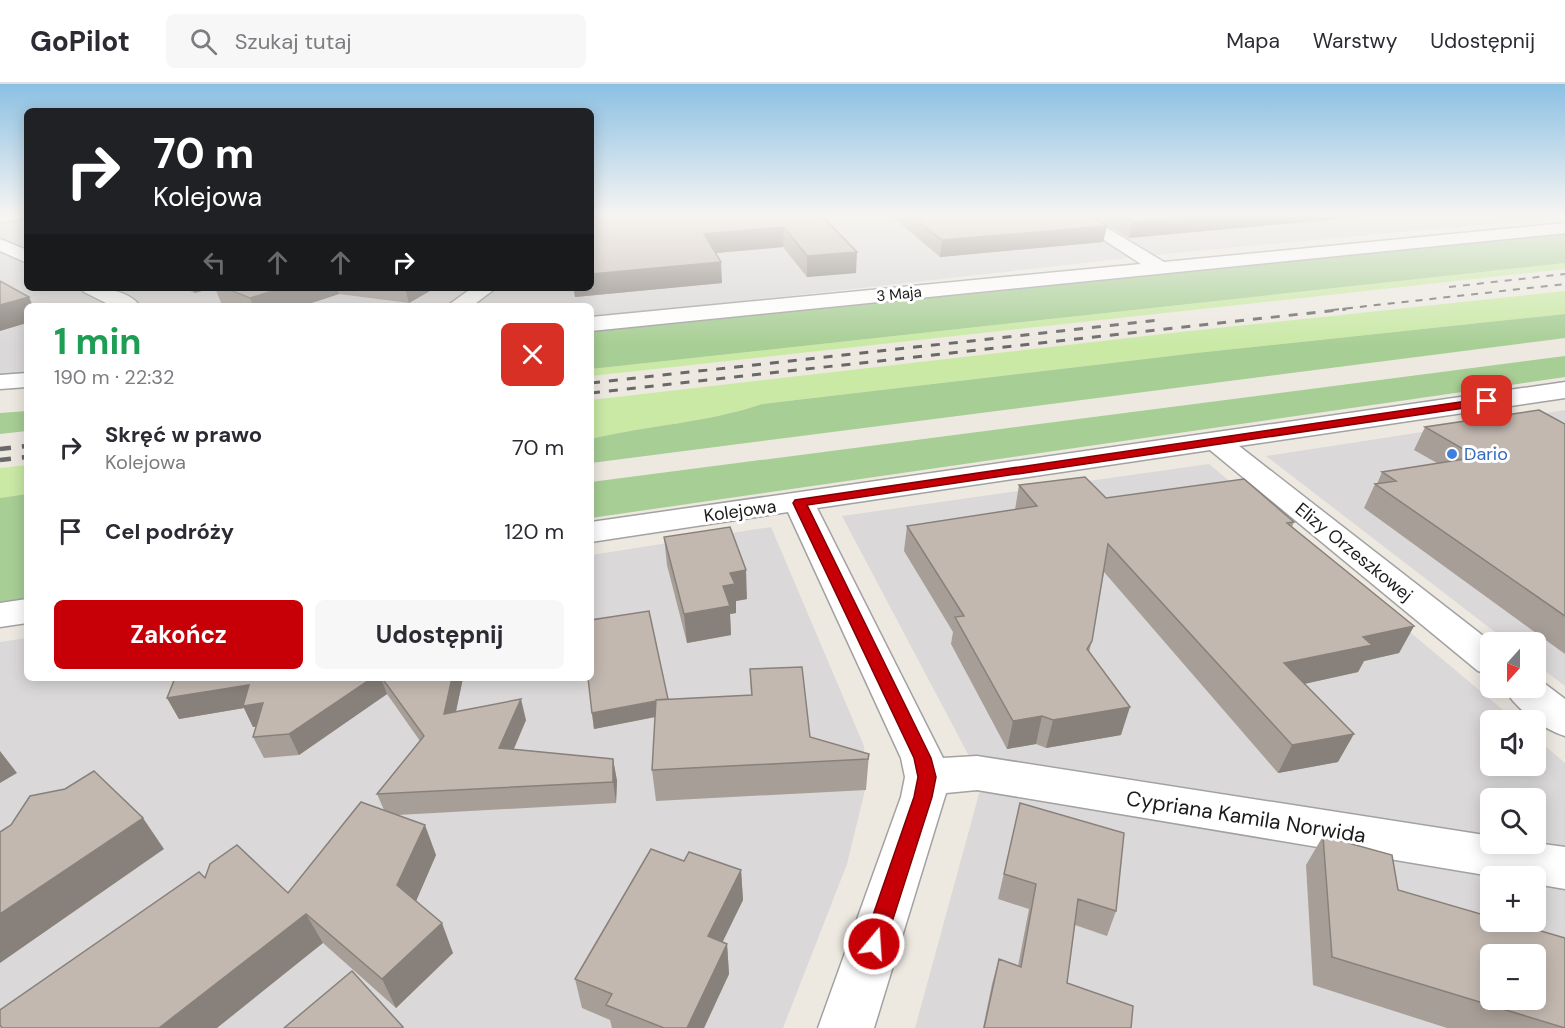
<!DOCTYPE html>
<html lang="pl">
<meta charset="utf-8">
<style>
:root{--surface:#fff;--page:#f7f7f7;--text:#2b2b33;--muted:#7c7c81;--line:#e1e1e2;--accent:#c70007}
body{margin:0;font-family:"DM Sans",sans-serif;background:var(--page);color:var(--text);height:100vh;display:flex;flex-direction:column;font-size:22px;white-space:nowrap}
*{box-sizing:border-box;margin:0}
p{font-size:20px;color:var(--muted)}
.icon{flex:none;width:33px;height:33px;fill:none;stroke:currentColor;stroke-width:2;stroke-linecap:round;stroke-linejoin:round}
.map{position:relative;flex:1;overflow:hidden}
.sheet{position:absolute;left:24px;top:219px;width:570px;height:378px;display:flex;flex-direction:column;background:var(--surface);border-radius:9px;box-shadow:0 3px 15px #0003}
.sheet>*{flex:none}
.banner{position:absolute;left:24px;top:24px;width:570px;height:183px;border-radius:9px;box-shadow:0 3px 15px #0003;background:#202124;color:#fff;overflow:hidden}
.needle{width:39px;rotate:201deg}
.tools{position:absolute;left:1480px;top:548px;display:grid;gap:12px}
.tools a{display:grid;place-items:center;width:66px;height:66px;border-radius:9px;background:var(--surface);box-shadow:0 3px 15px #0003;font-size:30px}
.pin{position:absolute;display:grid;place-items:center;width:51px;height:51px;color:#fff;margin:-26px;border-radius:12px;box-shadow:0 3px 9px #0006}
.me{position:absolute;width:66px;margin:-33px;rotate:18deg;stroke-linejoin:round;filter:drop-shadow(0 0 4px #0008)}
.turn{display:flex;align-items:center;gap:21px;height:126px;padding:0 30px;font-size:27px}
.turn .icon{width:78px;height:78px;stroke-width:2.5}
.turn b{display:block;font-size:42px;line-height:51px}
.lanes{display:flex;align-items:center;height:57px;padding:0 30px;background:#0003;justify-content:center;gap:30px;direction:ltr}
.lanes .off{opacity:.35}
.round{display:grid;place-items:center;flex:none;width:63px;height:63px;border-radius:9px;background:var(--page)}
.overview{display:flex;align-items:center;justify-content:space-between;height:102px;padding:0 30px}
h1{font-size:36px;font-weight:700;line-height:45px;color:#1e9e55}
.action{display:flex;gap:12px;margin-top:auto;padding:12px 30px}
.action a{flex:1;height:69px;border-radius:9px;background:var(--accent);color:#fff;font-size:24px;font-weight:700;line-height:69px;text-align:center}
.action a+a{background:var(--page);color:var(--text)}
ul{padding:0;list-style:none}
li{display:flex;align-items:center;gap:18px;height:84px;padding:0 30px}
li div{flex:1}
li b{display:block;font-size:22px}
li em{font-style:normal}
header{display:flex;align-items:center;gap:36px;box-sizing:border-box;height:84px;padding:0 30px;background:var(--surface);border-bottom:2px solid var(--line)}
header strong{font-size:28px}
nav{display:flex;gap:33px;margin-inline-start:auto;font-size:21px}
.search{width:420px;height:54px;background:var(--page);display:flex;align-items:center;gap:15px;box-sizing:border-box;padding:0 21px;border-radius:9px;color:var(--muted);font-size:22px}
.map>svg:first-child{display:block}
.residential{fill:#dad8d8;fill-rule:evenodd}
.grass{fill:#c9e9a5}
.forest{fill:#a7ce94}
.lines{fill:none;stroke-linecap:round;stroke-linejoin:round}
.minor-casing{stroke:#a2a2a2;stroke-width:3}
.minor{fill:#fff;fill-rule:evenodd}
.rail-far2{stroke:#696969;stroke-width:2;stroke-dasharray:7 7;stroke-linecap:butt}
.rail-far1{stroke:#696969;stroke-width:3;stroke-dasharray:9 9;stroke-linecap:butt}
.rail{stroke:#696969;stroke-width:4.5;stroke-dasharray:11 11;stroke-linecap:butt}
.wall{fill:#a79e97}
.shaded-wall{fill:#88817b}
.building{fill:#c2b8b0;stroke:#88817b;stroke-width:1.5;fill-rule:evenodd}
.route{fill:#c70007;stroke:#810005;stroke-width:1.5}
.shop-dot{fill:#3f7fe0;stroke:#fff;stroke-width:2}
.labels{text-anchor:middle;stroke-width:6;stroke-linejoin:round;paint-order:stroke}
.far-street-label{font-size:15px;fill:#1b1b1b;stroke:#fff}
.shop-label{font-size:18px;fill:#366cbe;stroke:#fff;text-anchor:start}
.street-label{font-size:18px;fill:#1b1b1b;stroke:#fff}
.near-street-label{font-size:21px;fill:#1b1b1b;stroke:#fff}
</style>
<header>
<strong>GoPilot</strong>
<div class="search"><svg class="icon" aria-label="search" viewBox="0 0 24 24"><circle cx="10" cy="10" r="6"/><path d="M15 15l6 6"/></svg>Szukaj tutaj</div>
<nav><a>Mapa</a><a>Warstwy</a><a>Udostępnij</a></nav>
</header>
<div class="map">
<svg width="1565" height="944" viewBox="0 0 1565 944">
<rect width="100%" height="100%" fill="#ede9e1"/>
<path class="residential" d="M 0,130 L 27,130 L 27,204 L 591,204 L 591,130 L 1565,130 L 1565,133 L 1165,170 L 591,234 L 591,222 L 27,222 L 27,292 L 0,294 Z
M 1565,326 L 1565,602 L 1536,580 L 1536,558 L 1508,558 L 1266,372 Z
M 1209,380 L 1515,636 L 1491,636 L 1491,681 L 1536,681 L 1536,654 L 1565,679 L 1565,773 L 969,672 L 842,432 ZM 1491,714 L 1536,714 L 1536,759 L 1491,759 Z
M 771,443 L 864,662 L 866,702 L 847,780 L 783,944 L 0,944 L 0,558 L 27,554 L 27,594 L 591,594 L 591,471 Z
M 982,699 L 1491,792 L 1491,837 L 1536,837 L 1536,798 L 1565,803 L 1565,944 L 915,944 ZM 1491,870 L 1536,870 L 1536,915 L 1491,915 Z"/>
<path class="grass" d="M 1565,179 L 1565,185 L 591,292 L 591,285 Z
M 1565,207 L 1565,230 L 1196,269 L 762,320 C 707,339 648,341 591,355 L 591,316 L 1189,247 Z
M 27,381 L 27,410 L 0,414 L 0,384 Z"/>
<path class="forest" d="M 1565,150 L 1565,179 L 591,285 L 591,248 Z
M 1565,230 L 1565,254 L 591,379 L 591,355 C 648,341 707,339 762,320 L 1196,269 Z
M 1565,272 L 1565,293 L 591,434 L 591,398 Z
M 27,327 L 27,347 L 0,350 L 0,329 Z
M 27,410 L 27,514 L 0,518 L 0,414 Z"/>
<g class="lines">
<defs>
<path id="minor" d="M 0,130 L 24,130 L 22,134 L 0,139 Z
M 1064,130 L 1084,130 L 1164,178 L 1565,139 L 1565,149 L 591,247 L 591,233 L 1141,180 Z
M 0,155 L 27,166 L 27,179 L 0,167 Z
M 81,204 C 100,204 128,205 140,222 L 112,222 L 84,208 Z
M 472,204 L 496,204 L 472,222 L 447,222 Z
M 27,289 L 27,303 L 0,305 L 0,291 Z
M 1565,298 L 1565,314 L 1239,362 L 1491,558 L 1491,591 L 1478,587 L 1210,366 L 817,424 L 943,674 L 977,672 L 1491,752 L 1491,759 L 1536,759 L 1565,763 L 1565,805 L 1536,800 L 1536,792 L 1491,792 L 977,706 L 946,709 L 874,944 L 818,944 L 901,713 L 905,693 L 901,674 L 788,428 L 591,458 L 591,438 Z
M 27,515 L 27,539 L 0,543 L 0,519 Z
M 1536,593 L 1565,615 L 1565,652 C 1542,645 1515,624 1503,603 L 1536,603 Z"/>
</defs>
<use href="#minor" class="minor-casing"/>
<use href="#minor" class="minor"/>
<path class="rail-far2" d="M 1449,203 L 1565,190
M 1332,226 L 1565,200"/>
<path class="rail-far1" d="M 591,299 L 1160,236
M 591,309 L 1346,225"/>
<path class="rail" d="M 0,365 L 27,362
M 0,376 L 27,373"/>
</g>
<path class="wall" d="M 19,130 L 27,130 L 27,138 L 22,136 Z
M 820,130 L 856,189 L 807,193 L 783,163 L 715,169 L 722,199 L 575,213 L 573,204 L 591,204 Z
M 889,130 L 1088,130 L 1107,142 L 1103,158 L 940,173 Z
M 1089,130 L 1382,130 L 1129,154 Z
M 182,204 L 212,204 L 195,209 Z
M 215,204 L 435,204 L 409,219 L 339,210 L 302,222 L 224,222 L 222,221 Z
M 1565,340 L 1565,570 L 1364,424 L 1375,400 L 1377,400 L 1382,388 L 1437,379 L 1414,366 L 1425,343 Z
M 1019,401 L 1106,414 L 1294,438 L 1292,443 L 1414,542 L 1399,569 L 1364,577 L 1358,588 L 1304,600 L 1338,678 L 1278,689 L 1104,488 L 1092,557 L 1089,568 L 1121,651 L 1046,664 L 1036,660 L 1007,665 L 951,560 L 953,548 L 904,467 L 907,442 L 1015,426 Z
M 664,453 L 747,515 L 736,517 L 736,529 L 730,530 L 731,551 L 687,559 L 667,481 Z
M 750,585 L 810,653 L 869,670 L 866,706 L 656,717 L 652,686 L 655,633 L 594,645 L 592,629 L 751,611 Z
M 175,594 L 463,594 L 456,627 L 526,636 L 514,665 L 613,675 L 617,697 L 616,719 L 398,731 L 436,771 L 416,817 L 453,869 L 396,924 L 323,859 L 205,794 L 288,809 L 384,726 L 377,710 L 420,657 L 387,610 L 299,671 L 264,674 L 253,653 L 256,643 L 253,643 L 244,624 L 179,635 L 167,614 Z
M 1020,719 L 1116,827 L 1107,852 L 1075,841 L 1067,899 L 1131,944 L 983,944 L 992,900 L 999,875 L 1018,882 L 1029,825 L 998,815 Z
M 1323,752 L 1398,806 L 1565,944 L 1447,944 L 1313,901 L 1306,781 Z
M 684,777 L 741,786 L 743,816 L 722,858 L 727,860 L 729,890 L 704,944 L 612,944 L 610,936 L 582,924 L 575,895 Z"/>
<path class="shaded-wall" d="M 1219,130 L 1382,131 L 1129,154 L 1133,138 Z
M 1107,142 L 1103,158 L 940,173 L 942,156 Z
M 784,143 L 783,163 L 705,170 L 704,150 Z
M 857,168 L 856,189 L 807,193 L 807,172 Z
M 721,178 L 722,199 L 575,213 L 574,204 L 591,204 L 591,190 Z
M 192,204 L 212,204 L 195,209 Z
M 282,204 L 337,204 L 339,210 L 302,222 L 253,222 L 250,214 Z
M 405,204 L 435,204 L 409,219 Z
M 29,213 L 33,222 L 27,222 L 27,239 L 0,247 L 0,221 Z
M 746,486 L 747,515 L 736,517 L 736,529 L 730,530 L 731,551 L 687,559 L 684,530 L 723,502 L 730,489 Z
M 1414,542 L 1399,569 L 1364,577 L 1358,588 L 1272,607 L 1284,579 L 1363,553 Z
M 372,594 L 381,594 L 387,610 L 299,671 L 289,650 Z
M 452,594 L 463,594 L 451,651 L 444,630 Z
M 249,601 L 263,619 L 273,640 L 253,643 L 244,624 L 179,635 L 167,614 Z
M 521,615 L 526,636 L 505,685 L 499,664 Z
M 668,615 L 670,630 L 594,645 L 592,629 Z
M 1130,623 L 1121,651 L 1046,664 L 1053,636 Z
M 1042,632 L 1036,660 L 1007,665 L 1013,637 Z
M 1354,650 L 1338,678 L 1278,689 L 1292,661 Z
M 0,667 L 17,689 L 0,699 Z
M 613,675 L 617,697 L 616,719 L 613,698 Z
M 143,734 L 164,765 L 0,879 L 0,830 Z
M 425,741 L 436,771 L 410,831 L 397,801 Z
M 741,786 L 743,816 L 711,882 L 708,852 Z
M 306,830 L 323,859 L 217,944 L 159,944 Z
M 442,839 L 453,869 L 396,924 L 382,895 Z
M 727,860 L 729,890 L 704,944 L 687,944 Z"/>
<path class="building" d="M 591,130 L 820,130 L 857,168 L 807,172 L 784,143 L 704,150 L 721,178 L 591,190 Z
M 909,130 L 1088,130 L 1107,142 L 942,156 Z
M 1119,130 L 1219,130 L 1133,138 Z
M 0,197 L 29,213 L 0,221 Z
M 225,204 L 282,204 L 250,214 Z
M 1539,326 L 1565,340 L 1565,532 L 1375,400 L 1396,397 L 1382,388 L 1477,373 L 1425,343 Z
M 1085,393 L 1106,414 L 1244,395 L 1294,438 L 1287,439 L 1414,542 L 1363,553 L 1372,561 L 1284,579 L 1354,650 L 1292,661 L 1108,460 L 1092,557 L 1087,565 L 1130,623 L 1053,636 L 1042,632 L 1013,637 L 955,533 L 964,532 L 907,442 L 1037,422 L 1019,401 Z
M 730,443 L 746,486 L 730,489 L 735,500 L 723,502 L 730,522 L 684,530 L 664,453 Z
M 649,527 L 668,615 L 656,616 L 656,617 L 592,629 L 588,594 L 591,594 L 591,536 Z
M 802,583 L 810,653 L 869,670 L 868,675 L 652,686 L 656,616 L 752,611 L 750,585 Z
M 175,594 L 372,594 L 289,650 L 253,653 L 263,619 L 243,622 L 249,601 L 167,614 Z
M 382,594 L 452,594 L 444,630 L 521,615 L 499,664 L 613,675 L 613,698 L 377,710 L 424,652 Z
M 94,687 L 143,734 L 0,830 L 0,748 L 11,741 L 30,712 L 65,705 Z
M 361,718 L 425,741 L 397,801 L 442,839 L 382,895 L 306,830 L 159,944 L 2,944 L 0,941 L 0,926 L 199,788 L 205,794 L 210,780 L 237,761 L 288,809 Z
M 1020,719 L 1124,749 L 1116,827 L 1078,815 L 1067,899 L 1133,922 L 1131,944 L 984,944 L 999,875 L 1021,883 L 1036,800 L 1004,790 Z
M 1323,752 L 1392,771 L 1398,806 L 1491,833 L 1491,837 L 1507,837 L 1565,854 L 1565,944 L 1332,873 ZM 1491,870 L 1536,870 L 1536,915 L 1491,915 Z
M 651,765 L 684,777 L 689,768 L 741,786 L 708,852 L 727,860 L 687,944 L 664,944 L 606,921 L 612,910 L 575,895 Z
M 352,887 L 403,943 L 402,944 L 284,944 Z"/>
<linearGradient id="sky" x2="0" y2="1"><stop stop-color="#8bc0e3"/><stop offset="0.5" stop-color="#f7f5f2"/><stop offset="1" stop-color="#f7f5f2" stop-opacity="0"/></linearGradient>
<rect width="1565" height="262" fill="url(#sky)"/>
<path class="route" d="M 1487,314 L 1493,317 L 1491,320 L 807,421 L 931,674 L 936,693 L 932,713 L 885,860 L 882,867 L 874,870 L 867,867 L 863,860 L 914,713 L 918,693 L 914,674 L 793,419 L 795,416 Z"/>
<circle class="shop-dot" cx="1452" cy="370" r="6"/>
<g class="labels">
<g class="far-street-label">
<text transform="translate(899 210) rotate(-6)" y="5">3 Maja</text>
</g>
<g class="shop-label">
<text x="1464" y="376">Dario</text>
</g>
<g class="street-label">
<text transform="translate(740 427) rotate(-8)" y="6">Kolejowa</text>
<text transform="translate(1354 468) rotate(39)" y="6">Elizy Orzeszkowej</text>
</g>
<g class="near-street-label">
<text transform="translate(1246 733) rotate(9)" y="7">Cypriana Kamila Norwida</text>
</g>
</g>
</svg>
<div class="tools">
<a><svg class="needle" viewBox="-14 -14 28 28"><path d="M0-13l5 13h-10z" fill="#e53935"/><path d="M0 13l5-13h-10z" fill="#7c7c81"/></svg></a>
<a><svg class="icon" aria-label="sound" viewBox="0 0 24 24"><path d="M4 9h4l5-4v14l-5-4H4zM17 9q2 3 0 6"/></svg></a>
<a><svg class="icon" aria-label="search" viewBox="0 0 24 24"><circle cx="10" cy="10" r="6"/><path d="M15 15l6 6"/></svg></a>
<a>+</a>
<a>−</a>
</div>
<div class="pin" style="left:1487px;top:317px;background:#d93025"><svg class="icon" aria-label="arrive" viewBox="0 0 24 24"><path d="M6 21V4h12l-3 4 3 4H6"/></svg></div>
<svg class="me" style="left:874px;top:860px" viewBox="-20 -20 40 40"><circle r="17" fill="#c70007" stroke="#fff" stroke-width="3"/><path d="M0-11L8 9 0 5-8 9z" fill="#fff"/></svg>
<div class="banner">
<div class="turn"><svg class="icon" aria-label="right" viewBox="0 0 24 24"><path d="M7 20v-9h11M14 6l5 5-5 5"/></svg><div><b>70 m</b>Kolejowa</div></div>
<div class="lanes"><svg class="icon off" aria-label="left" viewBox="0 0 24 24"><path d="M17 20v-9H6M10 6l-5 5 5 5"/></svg><svg class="icon off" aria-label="ahead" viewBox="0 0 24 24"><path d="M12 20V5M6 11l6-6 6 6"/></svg><svg class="icon off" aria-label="ahead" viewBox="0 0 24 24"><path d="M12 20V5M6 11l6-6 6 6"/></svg><svg class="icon" aria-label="right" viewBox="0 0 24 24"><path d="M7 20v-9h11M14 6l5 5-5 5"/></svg></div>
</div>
<section class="sheet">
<div class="overview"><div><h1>1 min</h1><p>190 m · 22:32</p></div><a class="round" style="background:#d93025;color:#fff"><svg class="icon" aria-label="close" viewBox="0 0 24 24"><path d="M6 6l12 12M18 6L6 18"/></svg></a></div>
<ul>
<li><svg class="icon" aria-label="right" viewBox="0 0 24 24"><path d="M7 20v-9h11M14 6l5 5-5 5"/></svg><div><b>Skręć w prawo</b><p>Kolejowa</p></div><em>70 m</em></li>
<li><svg class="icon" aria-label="arrive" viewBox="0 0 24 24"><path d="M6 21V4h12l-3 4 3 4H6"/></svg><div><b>Cel podróży</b></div><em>120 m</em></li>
</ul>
<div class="action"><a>Zakończ</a><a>Udostępnij</a></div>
</section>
</div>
